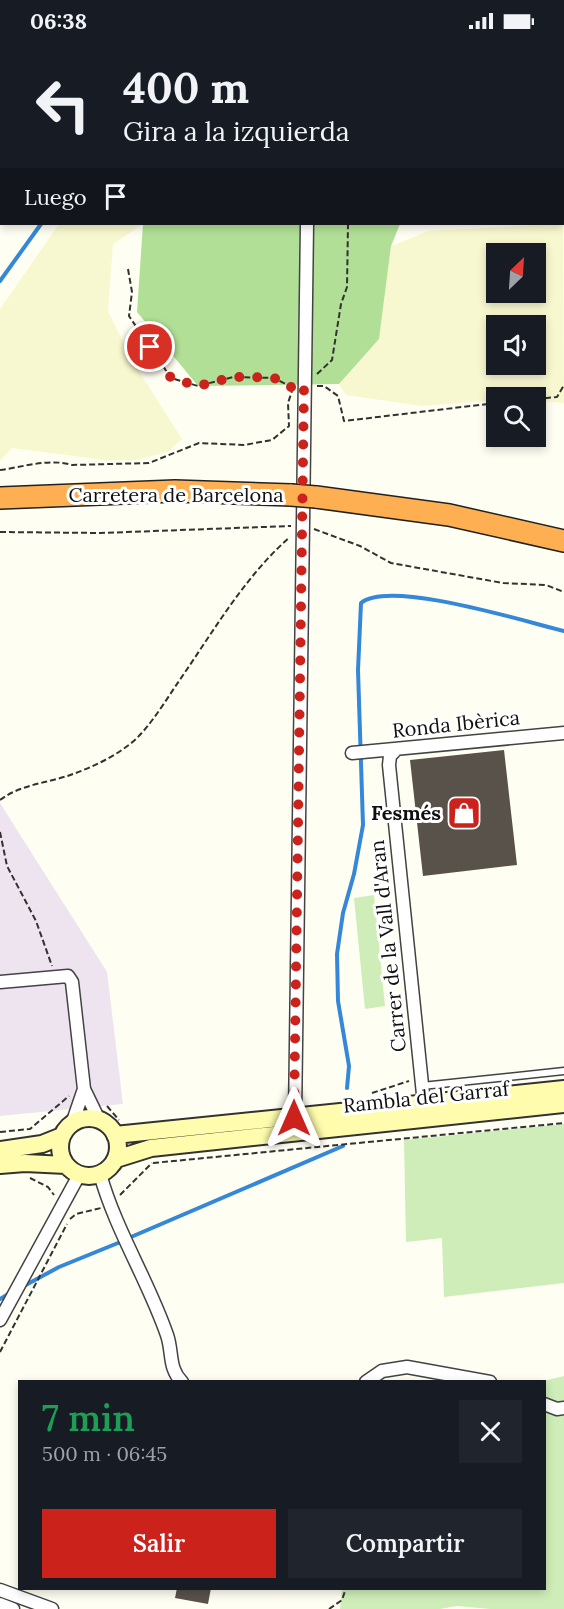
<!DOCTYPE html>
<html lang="es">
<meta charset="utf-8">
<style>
:root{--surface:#171b24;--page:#20242c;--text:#f1f3f6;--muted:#9ea1a6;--accent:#cb221c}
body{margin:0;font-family:Lora,serif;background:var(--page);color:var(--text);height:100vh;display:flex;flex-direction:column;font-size:22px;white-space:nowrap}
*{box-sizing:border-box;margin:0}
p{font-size:20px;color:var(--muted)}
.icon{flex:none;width:33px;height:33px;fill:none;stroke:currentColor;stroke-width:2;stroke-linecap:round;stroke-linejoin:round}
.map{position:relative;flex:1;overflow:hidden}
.side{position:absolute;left:18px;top:1338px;width:528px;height:210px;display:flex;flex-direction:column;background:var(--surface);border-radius:0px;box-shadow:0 3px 9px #0003}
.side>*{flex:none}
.hud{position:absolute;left:0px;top:0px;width:564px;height:183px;box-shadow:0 3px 9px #0003;background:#171b24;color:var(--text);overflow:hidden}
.needle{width:39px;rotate:25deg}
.fabs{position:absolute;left:486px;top:201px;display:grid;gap:12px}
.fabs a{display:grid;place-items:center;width:60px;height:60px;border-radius:0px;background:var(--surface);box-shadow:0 3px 9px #0003;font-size:30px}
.pin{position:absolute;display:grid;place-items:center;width:51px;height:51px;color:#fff;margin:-26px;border:3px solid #fff;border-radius:50%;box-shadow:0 2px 6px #0007}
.me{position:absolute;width:66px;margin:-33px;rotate:0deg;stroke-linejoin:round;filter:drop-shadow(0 0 4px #0008)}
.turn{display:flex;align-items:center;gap:21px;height:126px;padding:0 24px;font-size:27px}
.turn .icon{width:78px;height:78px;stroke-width:2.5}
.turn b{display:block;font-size:42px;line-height:51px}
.then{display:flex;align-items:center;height:57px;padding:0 24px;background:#0003;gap:12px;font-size:22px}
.round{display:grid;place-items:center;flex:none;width:63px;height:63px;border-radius:0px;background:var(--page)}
.headline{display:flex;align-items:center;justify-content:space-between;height:102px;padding:0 24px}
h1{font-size:36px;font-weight:600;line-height:45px;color:#1e9e55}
.primary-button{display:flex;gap:12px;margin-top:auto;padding:12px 24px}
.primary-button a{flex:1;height:69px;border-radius:0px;background:var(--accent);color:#fff;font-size:24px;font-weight:600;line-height:69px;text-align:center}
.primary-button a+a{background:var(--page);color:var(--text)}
.status{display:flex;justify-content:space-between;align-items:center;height:42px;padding:0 30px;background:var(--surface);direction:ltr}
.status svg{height:16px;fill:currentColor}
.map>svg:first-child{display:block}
.industrial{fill:#eee4ef}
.farmland{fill:#f8f8d0;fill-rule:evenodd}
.green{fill:#cfedb8}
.forest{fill:#b1df96}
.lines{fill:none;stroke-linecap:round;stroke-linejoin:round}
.stream{stroke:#3488d7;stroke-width:4}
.building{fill:#59524b}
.lane-casing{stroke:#434343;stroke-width:9}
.street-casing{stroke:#434343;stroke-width:15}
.secondary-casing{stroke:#323232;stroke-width:20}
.highway-casing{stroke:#212121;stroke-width:24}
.path{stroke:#323232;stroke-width:2;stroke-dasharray:6 3;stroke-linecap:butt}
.lane{stroke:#fff;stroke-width:6}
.street{stroke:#fff;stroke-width:12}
.secondary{stroke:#fffdad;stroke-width:16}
.highway{stroke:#feaf51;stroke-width:21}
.highway-bridge-casing{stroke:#212121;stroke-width:24;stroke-linecap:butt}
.highway-bridge{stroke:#feaf51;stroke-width:21}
.route{stroke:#cb221c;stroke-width:10;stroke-dasharray:0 18}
.labels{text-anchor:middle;stroke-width:6;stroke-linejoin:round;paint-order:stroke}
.street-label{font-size:20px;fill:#101010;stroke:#fff}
.poi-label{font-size:20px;font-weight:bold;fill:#101010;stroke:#fff;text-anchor:end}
</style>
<div class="status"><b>06:38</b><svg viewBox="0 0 49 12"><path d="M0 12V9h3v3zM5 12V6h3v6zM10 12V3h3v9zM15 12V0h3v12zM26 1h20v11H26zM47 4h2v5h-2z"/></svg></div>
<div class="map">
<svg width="564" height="1567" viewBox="0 0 564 1567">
<rect width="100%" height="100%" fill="#fffef2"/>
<path class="industrial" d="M 0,761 L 107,930 L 123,1062 L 0,1074 Z"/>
<path class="farmland" d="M 563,179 L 564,361 L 536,359 L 536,356 L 496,356 L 496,358 L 422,364 L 346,353 L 339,342 L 379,297 L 391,204 L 429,189 L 562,182 ZM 496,212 L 536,212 L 536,250 L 496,250 ZM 496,284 L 536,284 L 536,322 L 496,322 Z
M 59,182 L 143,182 L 113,202 L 108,269 L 132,318 L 182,397 L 168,410 L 135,418 L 104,418 L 12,406 L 0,419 L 0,267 Z"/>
<path class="green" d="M 374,853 L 385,964 L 365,967 L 354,856 Z
M 564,1082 L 564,1241 L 444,1255 L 442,1196 L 406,1200 L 404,1098 Z
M 564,1334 L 564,1567 L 490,1567 L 457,1564 L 440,1567 L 340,1567 L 342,1547 L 544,1546 L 543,1339 Z"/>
<path class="forest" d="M 283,0 L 564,0 L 564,44 L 562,2 L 282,2 Z
M 143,182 L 400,182 L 391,204 L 379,297 L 339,342 L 198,344 L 137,270 Z"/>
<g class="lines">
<path class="stream" d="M 138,2 L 139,0
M 0,239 L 41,182
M 347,1046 L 349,1024 L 338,959 L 337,912 L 343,871 L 354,832 L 363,783 L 358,628 L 361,561 C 390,537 526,580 564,589
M 131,1195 L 343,1104
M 22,1245 L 59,1225 L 118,1201
M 0,1257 L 10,1251"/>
</g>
<path class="building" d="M 504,708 L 517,823 L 423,834 L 410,718 Z
M 177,1546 L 211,1546 L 208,1562 L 175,1556 Z"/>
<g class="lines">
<defs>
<path id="lane" d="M 422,1044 L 564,1029"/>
<path id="street" d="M 311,2 L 311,0
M 395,709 L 390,714 L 389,723 L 424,1062
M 352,711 L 564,691
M 0,940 L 68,934 L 72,940 L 84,1047 L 99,1078
M 295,1076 L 307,182
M 72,1082 L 84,1047
M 100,1132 C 116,1189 148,1238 167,1293 C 173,1310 168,1326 182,1340
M 0,1278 L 79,1133
M 366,1340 L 382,1329 L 407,1325 L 490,1340
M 544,1362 L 557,1367 L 564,1366
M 0,1548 L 52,1567
M 0,1562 L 13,1567"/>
<path id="secondary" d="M60 1105a29 29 0 1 1 58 0a29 29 0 1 1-58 0Z
M 115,1093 L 564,1047
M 0,1108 L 42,1102 L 62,1094
M 116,1117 L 151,1106 L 564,1062
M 0,1123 L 25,1121 L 66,1123"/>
<path id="highway" d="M 316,455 L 449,473 L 564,499
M 0,456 L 175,449 L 291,453"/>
</defs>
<use href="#lane" class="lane-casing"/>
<use href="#street" class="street-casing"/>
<use href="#secondary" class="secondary-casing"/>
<use href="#highway" class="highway-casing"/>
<path class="path" d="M 231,0 L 233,2
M 399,0 L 401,2
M 367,2 L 367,0
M 418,2 L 420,0
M 128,227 L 132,250 L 129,274 L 171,336 L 198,344 L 233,335 L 274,336 L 293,346
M 317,332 L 332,318 L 341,262 L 347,245 L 348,182
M 317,344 L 324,344 L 338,354 L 344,379 L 496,361
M 536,357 L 557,355 L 564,343
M 0,428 C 23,425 50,416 72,423 L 149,421 L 199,401 L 244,403 L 272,398 L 289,384 L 288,361 L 292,349
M 314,487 L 360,504 L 391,521 L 503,541 L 546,543 L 564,550
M 0,490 L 100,491 L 291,484
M 0,758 C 21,742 49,741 73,732 C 95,724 118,713 136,697 C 153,680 166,658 179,639 C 213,590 245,534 290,495
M 0,790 L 7,824 L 36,879 L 52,924
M 372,1051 L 409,1039
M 107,1064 L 119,1078
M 0,1090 L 30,1087 L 69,1054
M 153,1121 L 564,1081
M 30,1136 L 48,1145 L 54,1153
M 120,1153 L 152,1121
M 70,1177 L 76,1172 L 101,1166
M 0,1310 L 67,1182
M 329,1567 L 342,1558 L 346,1546"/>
<use href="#lane" class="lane"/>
<use href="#street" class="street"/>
<use href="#secondary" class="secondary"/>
<use href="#highway" class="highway"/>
<defs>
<path id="highway-bridge" d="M 291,453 L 316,455"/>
</defs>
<use href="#highway-bridge" class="highway-bridge-casing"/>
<use href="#highway-bridge" class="highway-bridge"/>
</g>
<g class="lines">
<path class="route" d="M 150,305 L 171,336 L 198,344 L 233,335 L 253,335 L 274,336 L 293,346 L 304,344 L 294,1076"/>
</g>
<defs>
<symbol id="shop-square" viewBox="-11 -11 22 22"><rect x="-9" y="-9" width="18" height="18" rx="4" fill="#cb221c" stroke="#fff"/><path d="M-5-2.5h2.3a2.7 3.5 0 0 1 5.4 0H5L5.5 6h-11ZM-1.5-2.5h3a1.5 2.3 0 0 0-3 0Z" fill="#fff"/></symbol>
</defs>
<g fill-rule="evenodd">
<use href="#shop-square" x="445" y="752" width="38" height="38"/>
</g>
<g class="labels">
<g class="street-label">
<text x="176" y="460">Carretera de Barcelona</text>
<text transform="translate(456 682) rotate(-6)" y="7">Ronda Ibèrica</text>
<text transform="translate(388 904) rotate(-96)" y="7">Carrer de la Vall d'Aran</text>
<text transform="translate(426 1055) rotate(-6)" y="7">Rambla del Garraf</text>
</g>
<g class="poi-label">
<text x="441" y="778">Fesmés</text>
</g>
</g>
</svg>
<div class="fabs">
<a><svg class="needle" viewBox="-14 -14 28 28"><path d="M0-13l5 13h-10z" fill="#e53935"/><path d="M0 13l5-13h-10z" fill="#9ea1a6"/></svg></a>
<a><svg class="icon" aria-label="sound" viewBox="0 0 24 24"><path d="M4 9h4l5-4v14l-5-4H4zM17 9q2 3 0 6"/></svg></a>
<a><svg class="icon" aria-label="search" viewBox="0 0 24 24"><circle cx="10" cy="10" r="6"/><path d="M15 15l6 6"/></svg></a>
</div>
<div class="pin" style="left:150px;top:305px;background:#d93025"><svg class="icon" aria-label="arrive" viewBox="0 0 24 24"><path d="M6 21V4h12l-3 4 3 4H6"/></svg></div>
<svg class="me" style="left:294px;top:1076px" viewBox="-20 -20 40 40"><path d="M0-17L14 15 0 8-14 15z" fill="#cb221c" stroke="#fff" stroke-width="4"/></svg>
<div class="hud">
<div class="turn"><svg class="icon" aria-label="left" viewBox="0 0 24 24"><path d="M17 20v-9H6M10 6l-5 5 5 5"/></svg><div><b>400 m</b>Gira a la izquierda</div></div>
<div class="then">Luego<svg class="icon" aria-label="arrive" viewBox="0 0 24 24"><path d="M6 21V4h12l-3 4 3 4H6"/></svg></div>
</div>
<section class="side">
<div class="headline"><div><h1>7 min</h1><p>500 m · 06:45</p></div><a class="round"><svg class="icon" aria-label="close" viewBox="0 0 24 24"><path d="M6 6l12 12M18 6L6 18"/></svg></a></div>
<div class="primary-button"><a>Salir</a><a>Compartir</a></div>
</section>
</div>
